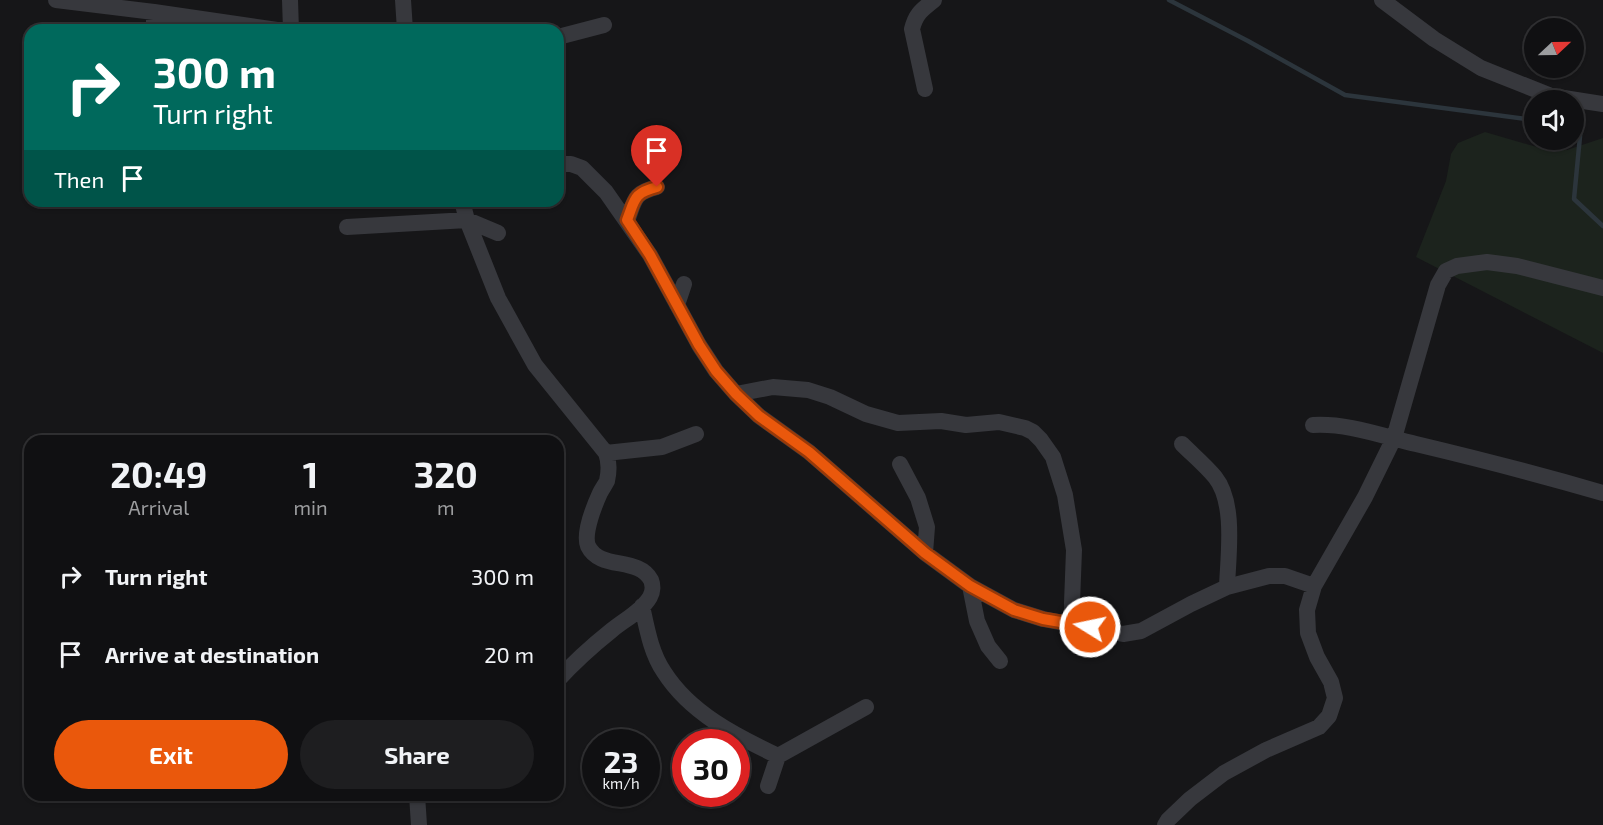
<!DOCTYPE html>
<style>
:root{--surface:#101012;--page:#1e1e20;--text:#f1f3f6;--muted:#9c9d9f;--line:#303032;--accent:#ea580c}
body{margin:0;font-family:"Exo 2",sans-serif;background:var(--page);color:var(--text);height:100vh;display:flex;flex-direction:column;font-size:22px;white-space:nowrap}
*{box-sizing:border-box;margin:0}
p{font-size:20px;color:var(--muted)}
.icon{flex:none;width:33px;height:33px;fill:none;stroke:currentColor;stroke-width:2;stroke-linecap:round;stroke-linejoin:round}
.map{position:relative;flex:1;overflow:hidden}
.drawer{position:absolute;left:24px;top:435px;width:540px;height:366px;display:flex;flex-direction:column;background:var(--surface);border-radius:18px;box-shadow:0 2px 4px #0004,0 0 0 2px var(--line)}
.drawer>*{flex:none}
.top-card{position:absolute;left:24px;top:24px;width:540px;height:183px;border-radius:18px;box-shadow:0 2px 4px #0004,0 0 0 2px var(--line);background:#00695c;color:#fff;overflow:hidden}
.needle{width:39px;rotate:68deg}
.tools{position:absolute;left:1524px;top:18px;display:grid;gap:12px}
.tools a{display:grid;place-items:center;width:60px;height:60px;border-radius:50%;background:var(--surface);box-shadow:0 2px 4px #0004,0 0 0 2px var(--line);font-size:30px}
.speed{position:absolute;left:582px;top:729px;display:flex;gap:12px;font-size:30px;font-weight:700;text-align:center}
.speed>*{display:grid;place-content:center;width:78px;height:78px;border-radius:50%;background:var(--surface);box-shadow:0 2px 4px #0004,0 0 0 2px var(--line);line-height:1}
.speed small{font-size:15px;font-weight:400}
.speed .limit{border:9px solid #d22;background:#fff;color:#111}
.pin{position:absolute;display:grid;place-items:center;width:51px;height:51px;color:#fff;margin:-62px -26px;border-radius:50% 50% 50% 0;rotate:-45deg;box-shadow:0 0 6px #0007}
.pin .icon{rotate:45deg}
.me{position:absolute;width:66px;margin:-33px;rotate:280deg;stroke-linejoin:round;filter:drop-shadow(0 0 4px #0008)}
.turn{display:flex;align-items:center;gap:21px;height:126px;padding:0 30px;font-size:27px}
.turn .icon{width:78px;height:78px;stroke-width:2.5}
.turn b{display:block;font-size:42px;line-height:51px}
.then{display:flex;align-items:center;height:57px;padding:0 30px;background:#0003;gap:12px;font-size:22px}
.eta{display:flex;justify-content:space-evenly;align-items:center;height:102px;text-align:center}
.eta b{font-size:36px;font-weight:700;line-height:42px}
.primary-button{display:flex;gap:12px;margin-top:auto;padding:12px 30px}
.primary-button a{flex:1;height:69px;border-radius:36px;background:var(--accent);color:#fff;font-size:24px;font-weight:700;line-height:69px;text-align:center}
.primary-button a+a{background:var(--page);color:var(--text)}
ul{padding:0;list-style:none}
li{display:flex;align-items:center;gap:18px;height:78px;padding:0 30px}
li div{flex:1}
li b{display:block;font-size:22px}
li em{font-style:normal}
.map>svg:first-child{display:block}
.green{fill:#1c231d}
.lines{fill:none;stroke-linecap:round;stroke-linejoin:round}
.stream{stroke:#2c353c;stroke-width:4.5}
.minor{stroke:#37383d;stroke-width:16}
.route-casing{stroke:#983908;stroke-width:15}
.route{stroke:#ea580c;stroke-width:10}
</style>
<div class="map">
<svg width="1603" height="825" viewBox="0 0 1603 825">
<rect width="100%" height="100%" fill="#161618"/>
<path class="green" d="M 1485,132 L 1540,148 L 1567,150 L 1603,138 L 1603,353 L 1416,257 L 1446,181 L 1451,154 L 1458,143 Z"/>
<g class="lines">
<path class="stream" d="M 1169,0 L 1248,41 L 1345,95 L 1534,120
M 1574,125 L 1581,126 L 1574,199 L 1603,226"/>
<path class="minor" d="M 56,0 L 154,12 L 277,30
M 290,0 L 291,30
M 403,0 L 405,30
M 1382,0 L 1434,39 L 1481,68 L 1551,96 L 1603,104
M 154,30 L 154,12
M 558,37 L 604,25
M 925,89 L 912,29 C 916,13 922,10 934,0
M 558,164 L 571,164 L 582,168 L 606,192 L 650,255 L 699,345 L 716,371 L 736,394 L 759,416 L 809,452 L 925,553 L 970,586 L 1014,610 L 1043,619 L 1123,634 L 1141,631 L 1191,604 L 1227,587 L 1269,576 L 1285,576 L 1314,586
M 462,201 L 467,220 L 498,298 L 535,365 L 606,453 C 609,461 609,472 607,481 C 605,485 602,489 600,493 C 595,504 583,533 588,546 C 600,571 638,556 651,580 C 653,585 653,592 650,597 C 642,611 624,620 612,630 C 592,646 575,661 558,680
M 627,221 C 635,200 633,193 657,187
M 347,227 L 467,220 L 498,233
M 677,305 L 684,284
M 736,394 L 773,387 L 808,390 L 830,397 L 866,414 L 898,423 L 941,421 L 966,425 L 999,422 L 1025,428 L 1033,432 L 1041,440 L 1053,457 L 1065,495 L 1074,550 L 1072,603 L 1073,624
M 1313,425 C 1348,423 1382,436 1416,444 C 1479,459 1541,475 1603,493
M 1182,444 C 1193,455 1206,466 1215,477 C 1236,503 1228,556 1227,587
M 606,453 L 662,447 L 696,434
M 900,464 L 918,498 L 927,527 L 925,553
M 970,586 L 977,621 L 988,646 L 1000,661
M 642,606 C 647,629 651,653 664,672 C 690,713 736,736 778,756 L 866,707
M 768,786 L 778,756
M 417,795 L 419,825
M 1165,825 L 1168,820 L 1190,799 L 1224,773 L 1266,750 L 1319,727 L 1329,716 L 1335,698 L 1331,682 L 1317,657 L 1308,633 L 1307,610 L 1314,586 L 1365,497 L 1394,438 L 1438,285 L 1446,271 L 1457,266 L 1487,262 L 1517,266 L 1603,288"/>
</g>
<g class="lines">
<defs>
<path id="route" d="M 657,187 C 633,193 635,200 627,220 L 650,255 L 699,345 L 716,371 L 736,394 L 759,416 L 809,452 L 925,553 L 970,586 L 1014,610 L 1043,619 L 1090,627"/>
</defs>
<use href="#route" class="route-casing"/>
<use href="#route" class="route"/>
</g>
</svg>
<div class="tools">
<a><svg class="needle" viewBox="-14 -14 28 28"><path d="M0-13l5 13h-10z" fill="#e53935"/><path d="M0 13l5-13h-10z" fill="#9c9d9f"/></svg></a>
<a><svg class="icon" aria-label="sound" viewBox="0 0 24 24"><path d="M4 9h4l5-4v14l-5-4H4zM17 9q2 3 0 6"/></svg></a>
</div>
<div class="speed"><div>23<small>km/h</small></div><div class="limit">30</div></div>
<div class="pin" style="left:657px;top:187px;background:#d93025"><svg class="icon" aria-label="arrive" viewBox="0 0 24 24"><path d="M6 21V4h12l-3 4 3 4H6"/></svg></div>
<svg class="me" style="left:1090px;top:627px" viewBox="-20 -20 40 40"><circle r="17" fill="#ea580c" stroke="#fff" stroke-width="3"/><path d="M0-11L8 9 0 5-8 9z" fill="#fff"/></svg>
<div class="top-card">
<div class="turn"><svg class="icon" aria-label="right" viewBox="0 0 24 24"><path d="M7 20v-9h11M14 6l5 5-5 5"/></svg><div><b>300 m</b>Turn right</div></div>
<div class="then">Then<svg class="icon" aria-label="arrive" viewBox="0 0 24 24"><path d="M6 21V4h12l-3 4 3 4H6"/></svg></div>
</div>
<section class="drawer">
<div class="eta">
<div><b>20:49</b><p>Arrival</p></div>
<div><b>1</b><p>min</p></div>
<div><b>320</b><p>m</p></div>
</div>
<ul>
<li><svg class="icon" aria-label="right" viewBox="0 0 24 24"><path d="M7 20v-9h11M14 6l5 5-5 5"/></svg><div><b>Turn right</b></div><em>300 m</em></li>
<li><svg class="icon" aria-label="arrive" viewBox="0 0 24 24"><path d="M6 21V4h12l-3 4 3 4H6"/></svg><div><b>Arrive at destination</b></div><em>20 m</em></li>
</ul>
<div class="primary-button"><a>Exit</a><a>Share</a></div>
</section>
</div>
